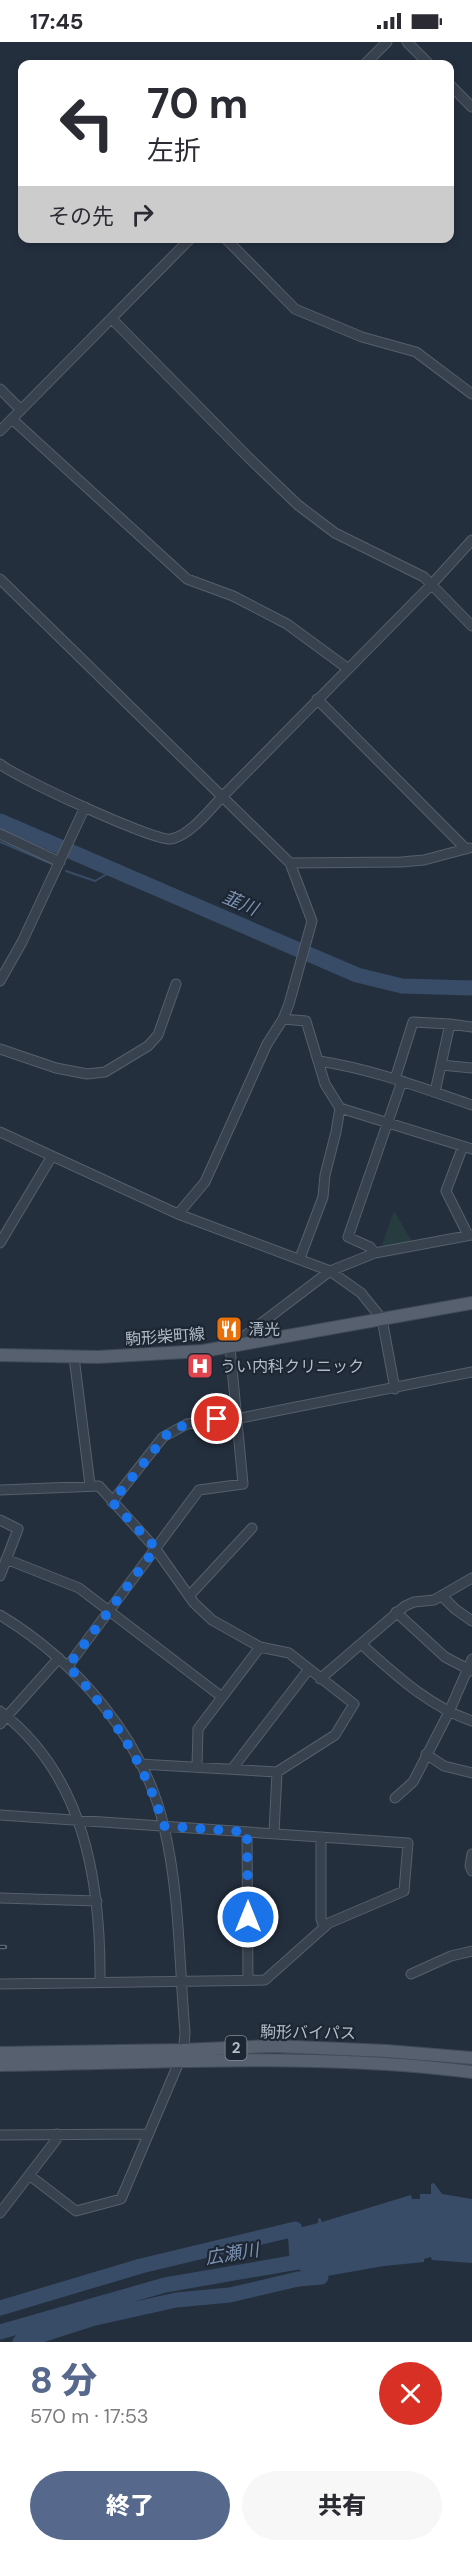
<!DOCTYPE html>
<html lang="ja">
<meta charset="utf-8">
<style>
:root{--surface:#fff;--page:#f7f7f7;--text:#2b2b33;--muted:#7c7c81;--accent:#56698c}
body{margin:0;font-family:"DM Sans","Noto Sans JP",sans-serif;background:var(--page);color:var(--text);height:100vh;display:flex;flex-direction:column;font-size:22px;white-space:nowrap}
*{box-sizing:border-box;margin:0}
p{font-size:20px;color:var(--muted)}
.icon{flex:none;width:33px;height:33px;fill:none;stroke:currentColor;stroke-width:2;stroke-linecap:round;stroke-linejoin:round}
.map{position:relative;height:2300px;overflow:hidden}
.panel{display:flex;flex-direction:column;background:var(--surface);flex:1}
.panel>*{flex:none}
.hud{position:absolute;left:18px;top:18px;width:436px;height:183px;border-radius:12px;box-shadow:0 3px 9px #0003;background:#fff;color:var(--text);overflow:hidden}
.pin{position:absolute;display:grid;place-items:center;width:51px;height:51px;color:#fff;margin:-26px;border:3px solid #fff;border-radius:50%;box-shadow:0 2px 6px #0007}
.me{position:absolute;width:66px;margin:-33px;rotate:0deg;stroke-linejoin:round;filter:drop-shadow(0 0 4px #0008)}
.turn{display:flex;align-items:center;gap:21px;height:126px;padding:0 30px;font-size:27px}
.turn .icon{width:78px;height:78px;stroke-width:2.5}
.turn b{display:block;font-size:42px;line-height:51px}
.then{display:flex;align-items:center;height:57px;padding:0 30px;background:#0003;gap:12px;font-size:22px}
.round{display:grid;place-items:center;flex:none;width:63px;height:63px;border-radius:32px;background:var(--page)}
.headline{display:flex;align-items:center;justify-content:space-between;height:102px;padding:0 30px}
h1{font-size:36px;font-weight:800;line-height:45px;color:var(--accent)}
.action{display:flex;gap:12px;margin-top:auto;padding:12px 30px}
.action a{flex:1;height:69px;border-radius:36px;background:var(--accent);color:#fff;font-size:24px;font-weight:800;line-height:69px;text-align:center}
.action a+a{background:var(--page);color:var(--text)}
.status{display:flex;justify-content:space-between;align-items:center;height:42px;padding:0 30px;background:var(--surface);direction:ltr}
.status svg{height:16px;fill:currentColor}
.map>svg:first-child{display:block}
.green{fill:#263c3f}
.water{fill:#394c67}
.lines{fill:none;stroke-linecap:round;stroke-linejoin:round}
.stream{stroke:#394c67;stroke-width:2}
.river{stroke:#394c67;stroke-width:15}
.minor-casing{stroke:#565f6c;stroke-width:11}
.major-casing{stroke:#414a57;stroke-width:14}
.minor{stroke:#38414e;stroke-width:9}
.major{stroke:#56606e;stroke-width:12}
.rail-casing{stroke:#5a6575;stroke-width:4.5}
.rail{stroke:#1d2633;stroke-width:2;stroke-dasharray:7;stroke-linecap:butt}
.route{stroke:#1a73e8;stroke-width:10;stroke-dasharray:0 18}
.labels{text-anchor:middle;stroke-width:4.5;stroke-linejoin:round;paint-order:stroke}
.shield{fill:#1d2633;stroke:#878f9c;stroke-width:1.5}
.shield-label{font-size:15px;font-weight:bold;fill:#b4bcc9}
.poi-label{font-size:16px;fill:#b4bcc9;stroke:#1d2633;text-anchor:start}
.street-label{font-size:16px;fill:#b4bcc9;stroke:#1d2633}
.water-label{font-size:18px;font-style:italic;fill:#7c92b1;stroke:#1d2633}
</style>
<div class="status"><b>17:45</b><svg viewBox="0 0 49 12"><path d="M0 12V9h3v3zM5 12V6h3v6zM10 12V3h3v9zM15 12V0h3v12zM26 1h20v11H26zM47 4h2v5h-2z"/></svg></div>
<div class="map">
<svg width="472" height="2300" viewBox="0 0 472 2300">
<rect width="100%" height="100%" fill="#242f3e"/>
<path class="green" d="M 394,1169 L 413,1201 L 386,1206 L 382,1203 Z"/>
<path class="water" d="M 434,2141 L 442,2152 L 472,2157 L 472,2221 L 432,2218 L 431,2215 L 424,2217 L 424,2220 L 384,2224 L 321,2235 L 297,2216 L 295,2187 L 318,2181 L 318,2177 L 320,2176 L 322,2180 L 411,2153 L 412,2157 L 420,2157 L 420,2152 L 431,2152 L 431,2142 Z"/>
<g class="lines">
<path class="stream" d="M 0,800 L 52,822
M 66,829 L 95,839 L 112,829"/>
<path class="river" d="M 0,779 L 357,933 L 402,944 L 472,946
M 0,2266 L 141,2224 L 295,2187 L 297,2216 L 321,2235
M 0,2290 L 165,2243 L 321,2216
M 20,2300 L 91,2277 L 176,2258 L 230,2253 L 298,2237 L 321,2235"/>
<defs>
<path id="minor" d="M 407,0 L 429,22
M 365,22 L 387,0
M 450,43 L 472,65
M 225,196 L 295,267 L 362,295 L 416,310 L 472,352
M 112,277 L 249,416 L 298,463 L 335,491 L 424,535 L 472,584
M 0,347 L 21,368
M 12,377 L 187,537 L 233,554 L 287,582 L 347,626
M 0,389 L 191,196
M 0,537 L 290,821 L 312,879 L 289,962 L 283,977 L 267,1002 L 205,1140 L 178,1172
M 317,657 L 466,807
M 0,722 C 15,735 155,800 171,797 C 190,794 210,767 223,754 L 431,543 L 472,498
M 0,792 L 60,820
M 290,821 L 401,820 L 424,818 L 469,806
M 0,939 L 22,900 L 85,765
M 283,977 L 306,979 L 325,1042 L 340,1066 L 336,1090 L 325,1133 L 323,1155 L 300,1216
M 0,1007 L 56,1026 L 87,1032 L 105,1030 L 148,1004 L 158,993 L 176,942
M 319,1019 C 372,1027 422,1046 472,1063
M 441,1023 L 472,1026
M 395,1037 L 413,980 L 450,982
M 435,1050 L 450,982 L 472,985
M 340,1066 L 472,1107
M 0,1090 L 178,1172 L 330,1229 L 361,1251 L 382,1277 L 395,1347
M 463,1104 L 446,1149 L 468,1193
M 0,1201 L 52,1114
M 375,1211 L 370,1205 L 348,1195 L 402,1039
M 74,1315 L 90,1443
M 0,1448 L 99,1444 L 155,1506 L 194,1561 L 212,1578 L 260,1605 L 289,1611 L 354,1662 L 335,1693 L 277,1730 L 140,1722
M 112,1460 L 163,1395 L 187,1382 L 246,1375 L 472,1330
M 0,1478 L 18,1487 L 0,1534
M 6,1517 L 79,1546 L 222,1655
M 189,1554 L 252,1486
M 443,1555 L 455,1567 L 472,1579
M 396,1570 L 445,1615 L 472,1629
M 0,1573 C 76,1619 144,1697 164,1785 C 180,1852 179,1922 185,1990 L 184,2004 L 179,2020 L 121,2157 L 76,2169 L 29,2133
M 361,1602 C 395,1632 428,1664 472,1679
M 68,1624 L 199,1448 L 243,1442 L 230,1305 L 330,1229 L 375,1211 L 472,1193
M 320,1637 L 405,1564 L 414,1560 L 434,1558 L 472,1536
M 0,1669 C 85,1734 101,1841 100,1940
M 0,1682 L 59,1616
M 426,1712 L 444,1724 L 472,1731
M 197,1725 L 198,1687 L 260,1605
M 232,1727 L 309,1627
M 395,1756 L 413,1740 L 449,1670 L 472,1617
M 0,1773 L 408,1801 L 404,1849 L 329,1881 L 265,1938 L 0,1942
M 247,1790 L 248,1938
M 274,1791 L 277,1730
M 321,1795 L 321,1877 L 324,1885
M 472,1812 L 470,1824 L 472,1829
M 0,1856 L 97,1859
M 411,1932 L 451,1914 L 472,1909
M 0,2093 L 148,2092
M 0,2171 L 56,2098 L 57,2092"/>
<path id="major" d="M 0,1313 L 98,1315 L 203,1309 L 472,1261
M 0,2011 L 182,2008 L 273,2004 L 387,2009 L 472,2016
M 0,2023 C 157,2021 316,2010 472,2030"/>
</defs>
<use href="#minor" class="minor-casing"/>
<use href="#major" class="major-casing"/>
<use href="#minor" class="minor"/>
<use href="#major" class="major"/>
<defs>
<path id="rail" d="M 0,1905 L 5,1905"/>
</defs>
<use href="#rail" class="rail-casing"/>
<use href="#rail" class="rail"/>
</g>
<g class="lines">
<path class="route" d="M 217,1377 L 187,1382 L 169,1390 L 112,1460 L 156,1506 L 68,1624 C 113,1673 144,1720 164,1784 L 247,1790 L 248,1875"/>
</g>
<defs>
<symbol id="restaurant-square" viewBox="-11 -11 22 22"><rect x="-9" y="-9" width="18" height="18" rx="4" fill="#e8710a" stroke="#1d2633"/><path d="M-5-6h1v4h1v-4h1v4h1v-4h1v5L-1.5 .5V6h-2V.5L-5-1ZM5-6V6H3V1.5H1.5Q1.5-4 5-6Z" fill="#fff"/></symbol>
<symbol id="hospital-square" viewBox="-11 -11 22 22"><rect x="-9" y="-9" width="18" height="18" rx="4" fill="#e0444e" stroke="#1d2633"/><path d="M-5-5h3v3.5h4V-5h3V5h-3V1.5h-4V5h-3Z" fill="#fff"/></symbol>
</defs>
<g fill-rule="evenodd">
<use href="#restaurant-square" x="214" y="1272" width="30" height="30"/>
<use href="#hospital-square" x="185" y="1309" width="30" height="30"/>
</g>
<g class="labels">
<rect class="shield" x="225.5" y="1994" width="21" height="24" rx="4.5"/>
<g class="shield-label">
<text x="236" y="2011">2</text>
</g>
<g class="poi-label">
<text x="248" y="1293">清光</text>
<text x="220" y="1330">うい内科クリニック</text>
</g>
<g class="street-label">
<text transform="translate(165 1294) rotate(-4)" y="6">駒形柴町線</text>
<text transform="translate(308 1990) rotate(1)" y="6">駒形バイパス</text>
</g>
<g class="water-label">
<text transform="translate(240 861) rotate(23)" y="6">韮川</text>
<text transform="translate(232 2212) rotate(-9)" y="6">広瀬川</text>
</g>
</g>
</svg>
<div class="pin" style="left:217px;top:1377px;background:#d93025"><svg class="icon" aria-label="arrive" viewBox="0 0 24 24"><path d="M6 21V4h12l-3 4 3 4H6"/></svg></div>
<svg class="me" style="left:248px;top:1875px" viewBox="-20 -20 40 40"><circle r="17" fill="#1a73e8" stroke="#fff" stroke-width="3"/><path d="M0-11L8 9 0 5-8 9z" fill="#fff"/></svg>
<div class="hud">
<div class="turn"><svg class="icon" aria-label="left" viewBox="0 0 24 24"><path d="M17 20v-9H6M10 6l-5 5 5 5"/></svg><div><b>70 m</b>左折</div></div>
<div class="then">その先<svg class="icon" aria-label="right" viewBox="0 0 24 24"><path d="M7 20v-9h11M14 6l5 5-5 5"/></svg></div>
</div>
</div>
<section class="panel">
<div class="headline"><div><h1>8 分</h1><p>570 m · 17:53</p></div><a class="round" style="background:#d93025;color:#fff"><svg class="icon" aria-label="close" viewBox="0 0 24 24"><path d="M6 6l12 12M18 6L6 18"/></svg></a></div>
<div class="action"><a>終了</a><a>共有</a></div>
</section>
